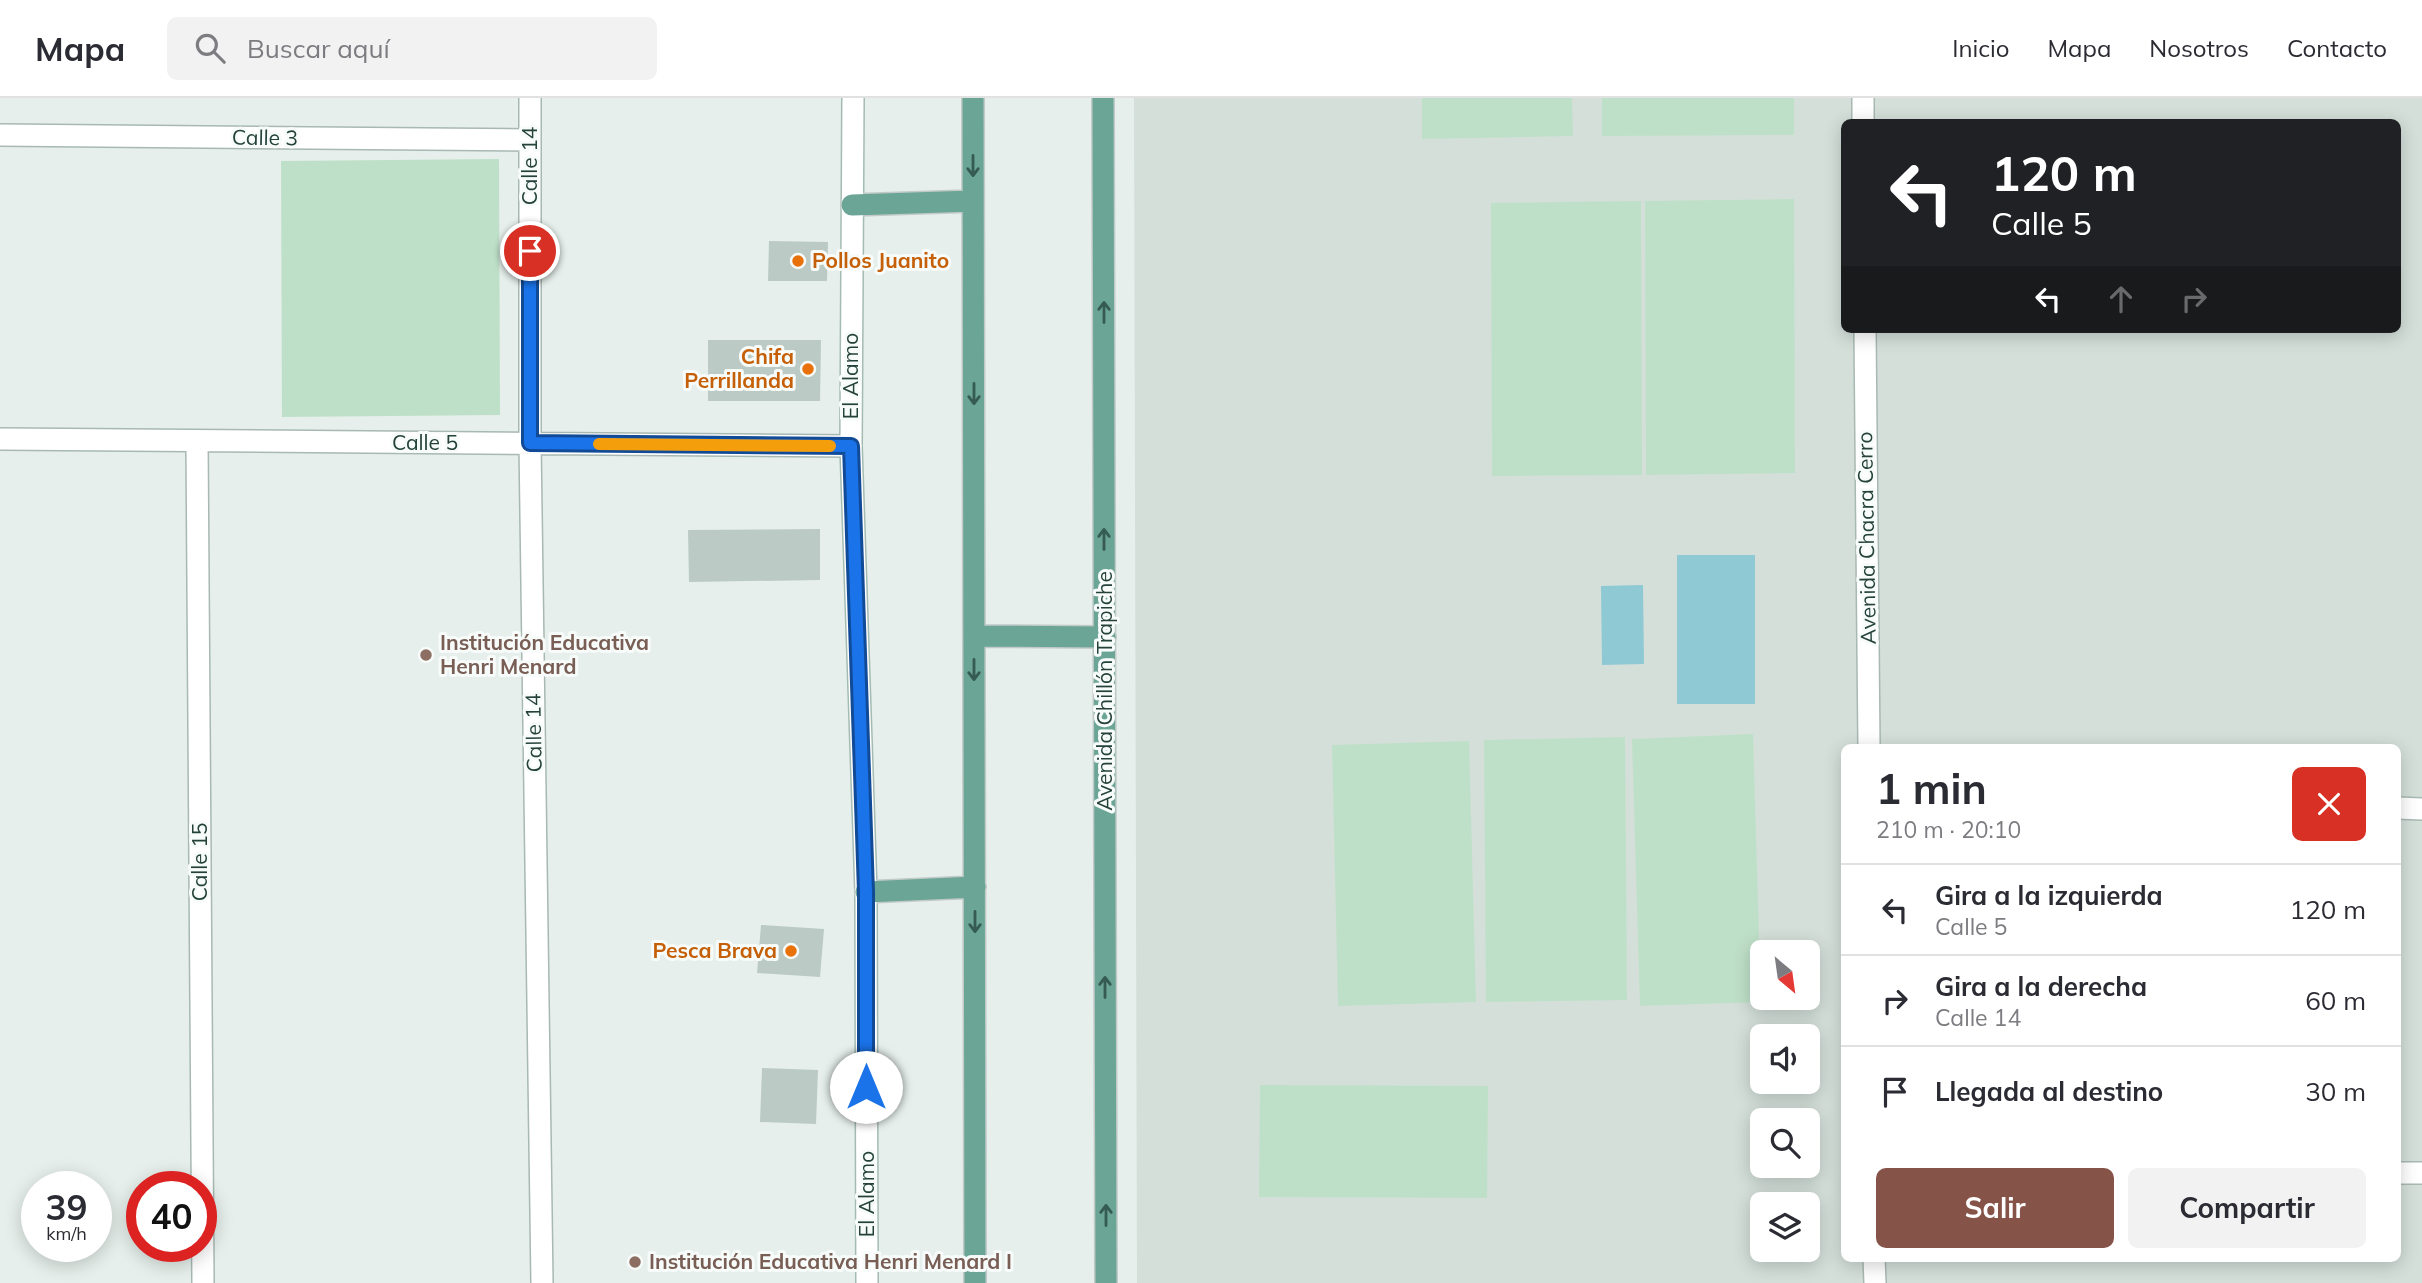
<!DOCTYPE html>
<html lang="es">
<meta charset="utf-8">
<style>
:root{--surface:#fff;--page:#f2f2f3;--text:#2b2b33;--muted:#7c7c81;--line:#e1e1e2;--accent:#855347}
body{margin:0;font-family:Mulish,sans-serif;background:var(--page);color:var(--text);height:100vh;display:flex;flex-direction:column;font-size:26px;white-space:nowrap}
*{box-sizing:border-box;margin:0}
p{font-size:23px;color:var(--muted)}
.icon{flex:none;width:38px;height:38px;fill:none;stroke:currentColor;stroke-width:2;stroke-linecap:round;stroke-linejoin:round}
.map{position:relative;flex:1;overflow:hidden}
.panel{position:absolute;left:1841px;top:646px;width:560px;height:518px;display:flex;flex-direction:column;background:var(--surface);border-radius:10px;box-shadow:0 4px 18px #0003}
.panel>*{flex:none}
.guide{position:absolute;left:1841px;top:21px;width:560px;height:214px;border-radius:10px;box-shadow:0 4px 18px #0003;background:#202124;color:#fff;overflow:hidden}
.needle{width:46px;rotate:151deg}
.tools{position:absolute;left:1750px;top:842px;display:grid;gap:14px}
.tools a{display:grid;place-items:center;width:70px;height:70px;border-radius:10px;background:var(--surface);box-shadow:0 4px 18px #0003;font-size:35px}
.speed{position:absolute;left:21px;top:1073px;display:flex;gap:14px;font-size:35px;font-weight:700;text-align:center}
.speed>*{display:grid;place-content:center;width:91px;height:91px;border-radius:50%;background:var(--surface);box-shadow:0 4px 18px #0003;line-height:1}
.speed small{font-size:18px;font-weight:400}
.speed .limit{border:10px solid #d22;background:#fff;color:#111}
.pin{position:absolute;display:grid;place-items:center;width:60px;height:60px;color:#fff;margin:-30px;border:4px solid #fff;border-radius:50%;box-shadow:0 2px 7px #0007}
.me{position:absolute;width:77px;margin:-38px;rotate:0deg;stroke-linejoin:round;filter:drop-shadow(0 0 5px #0008)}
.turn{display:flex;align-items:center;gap:24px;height:147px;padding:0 35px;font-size:32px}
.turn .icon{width:91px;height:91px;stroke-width:2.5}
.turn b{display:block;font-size:49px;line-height:60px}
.lanes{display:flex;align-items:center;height:66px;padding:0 35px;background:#0003;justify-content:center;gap:35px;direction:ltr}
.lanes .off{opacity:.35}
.round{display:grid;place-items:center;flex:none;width:74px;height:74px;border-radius:10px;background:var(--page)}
.overview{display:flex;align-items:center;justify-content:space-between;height:119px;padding:0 35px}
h1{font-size:42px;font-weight:700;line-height:52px}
.action{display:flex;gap:14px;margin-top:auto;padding:14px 35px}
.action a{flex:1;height:80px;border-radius:10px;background:var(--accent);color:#fff;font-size:28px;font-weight:700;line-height:80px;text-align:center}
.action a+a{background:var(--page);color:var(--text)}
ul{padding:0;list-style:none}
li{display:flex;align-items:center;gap:21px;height:91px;padding:0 35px;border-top:2px solid var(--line)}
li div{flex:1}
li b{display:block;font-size:26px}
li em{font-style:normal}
header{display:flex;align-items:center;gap:42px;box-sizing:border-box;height:98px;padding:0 35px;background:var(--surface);border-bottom:2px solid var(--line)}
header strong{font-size:33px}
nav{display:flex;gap:38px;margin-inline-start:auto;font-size:24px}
.search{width:490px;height:63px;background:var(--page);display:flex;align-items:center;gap:18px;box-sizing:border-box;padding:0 24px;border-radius:10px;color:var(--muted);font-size:26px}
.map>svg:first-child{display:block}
.built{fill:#d4dfda;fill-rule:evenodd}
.green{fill:#bfe0c8}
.water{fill:#8ec9d4}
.building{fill:#bbcac4}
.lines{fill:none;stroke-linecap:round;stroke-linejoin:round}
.lane-casing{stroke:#a8b8b2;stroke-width:24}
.street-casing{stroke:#a8b8b2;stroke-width:24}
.secondary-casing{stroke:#a4bbb3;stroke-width:24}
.primary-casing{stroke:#c2cac8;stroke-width:24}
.lane{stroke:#fff;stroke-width:21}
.street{stroke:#fff;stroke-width:21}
.secondary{stroke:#fff;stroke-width:21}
.primary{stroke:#6aa596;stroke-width:21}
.oneway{stroke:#365b51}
.route-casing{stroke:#114b97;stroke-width:18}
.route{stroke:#1a73e8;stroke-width:12}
.slow{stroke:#f59e0b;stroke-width:12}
.food-dot{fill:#e8710a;stroke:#f7fbf9;stroke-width:2.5}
.education-dot{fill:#8d6e63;stroke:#f7fbf9;stroke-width:2.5}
.labels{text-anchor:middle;stroke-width:6;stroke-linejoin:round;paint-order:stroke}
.street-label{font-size:21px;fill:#24423a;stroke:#f7fbf9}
.food-label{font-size:21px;font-weight:bold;fill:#c56008;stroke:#f7fbf9;text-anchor:end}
.education-label{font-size:21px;font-weight:bold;fill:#785e54;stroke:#f7fbf9;text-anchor:start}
</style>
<header>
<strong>Mapa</strong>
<div class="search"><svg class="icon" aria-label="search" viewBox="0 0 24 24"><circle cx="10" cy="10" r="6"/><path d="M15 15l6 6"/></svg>Buscar aquí</div>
<nav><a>Inicio</a><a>Mapa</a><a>Nosotros</a><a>Contacto</a></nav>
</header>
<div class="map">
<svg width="2422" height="1185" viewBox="0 0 2422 1185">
<rect width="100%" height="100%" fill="#e6efeb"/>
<path class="built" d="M 1134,0 L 2422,0 L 2422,1185 L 1137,1185 ZM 1844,24 L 2398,24 L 2398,231 L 1844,231 ZM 1844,649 L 2398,649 L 2398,1160 L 1844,1160 ZM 1762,854 L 1808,854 L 1808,900 L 1762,900 ZM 1762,938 L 1808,938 L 1808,984 L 1762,984 ZM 1762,1022 L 1808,1022 L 1808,1068 L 1762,1068 ZM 1762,1106 L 1808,1106 L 1808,1152 L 1762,1152 Z"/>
<path class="green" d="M 1422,0 L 1572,0 L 1573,38 L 1422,41 Z
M 1602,0 L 1794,0 L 1794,37 L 1602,38 Z
M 499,61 L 500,317 L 282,319 L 281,63 Z
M 1794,101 L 1795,375 L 1646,377 L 1645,103 Z
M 1641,103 L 1642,377 L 1492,378 L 1491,105 Z
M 1753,636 L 1761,904 L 1640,908 L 1632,641 Z
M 1625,639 L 1627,902 L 1486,904 L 1484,642 Z
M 1469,643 L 1476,904 L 1338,908 L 1332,647 Z
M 1260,987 L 1488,988 L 1487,1100 L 1259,1099 Z"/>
<path class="water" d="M 1677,457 L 1755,457 L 1755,606 L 1677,606 Z
M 1643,487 L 1644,566 L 1602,567 L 1601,488 Z"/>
<path class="building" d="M 769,143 L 828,144 L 827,183 L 768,183 Z
M 708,242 L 821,242 L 820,303 L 708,303 Z
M 820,431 L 820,482 L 689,484 L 688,432 Z
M 761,827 L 824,831 L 820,879 L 757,875 Z
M 762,970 L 818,972 L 816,1026 L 760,1024 Z"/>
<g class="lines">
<defs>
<path id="lane" d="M 2398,710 L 2422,711
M 2398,1075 L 2422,1075"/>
<path id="street" d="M 530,0 L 530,345 L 542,1185
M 1863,0 L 1863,24
M 0,37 L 530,42
M 1865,231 L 1869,649
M 0,341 L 851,348
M 197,343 L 203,1185
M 1874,1160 L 1875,1185"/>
<path id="secondary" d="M 853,0 L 851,348 L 866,794 L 867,1185"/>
<path id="primary" d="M 973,0 L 975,1185
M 1103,0 L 1106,1185
M 852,107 L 973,103
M 974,538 L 1105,539
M 866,794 L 975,789"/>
</defs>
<use href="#lane" class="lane-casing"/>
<use href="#street" class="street-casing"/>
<use href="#secondary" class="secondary-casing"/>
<use href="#primary" class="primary-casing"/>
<use href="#lane" class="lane"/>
<use href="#street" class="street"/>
<use href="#secondary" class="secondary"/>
<use href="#primary" class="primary"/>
</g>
<defs><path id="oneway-shaft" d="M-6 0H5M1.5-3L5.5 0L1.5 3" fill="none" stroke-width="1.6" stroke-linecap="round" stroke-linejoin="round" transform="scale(1.75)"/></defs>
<g class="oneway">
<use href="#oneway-shaft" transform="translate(973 68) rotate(90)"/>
<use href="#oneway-shaft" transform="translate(1104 214) rotate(-90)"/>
<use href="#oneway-shaft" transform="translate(974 296) rotate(90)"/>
<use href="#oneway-shaft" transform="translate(1104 441) rotate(-90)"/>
<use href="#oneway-shaft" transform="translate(974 572) rotate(90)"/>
<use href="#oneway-shaft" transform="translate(975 824) rotate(90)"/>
<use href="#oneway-shaft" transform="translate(1105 889) rotate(-90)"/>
<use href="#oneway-shaft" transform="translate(1106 1117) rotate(-90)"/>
</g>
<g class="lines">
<defs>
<path id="route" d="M 530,153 L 530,345 L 851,348 L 866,794 L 866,989"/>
</defs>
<use href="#route" class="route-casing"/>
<use href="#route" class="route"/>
<path class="slow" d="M 599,346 L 830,348"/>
</g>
<g class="food-dot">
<circle cx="798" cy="163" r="7"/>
<circle cx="808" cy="271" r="7"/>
<circle cx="791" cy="853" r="7"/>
</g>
<g class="education-dot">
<circle cx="426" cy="557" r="7"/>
<circle cx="635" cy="1164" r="7"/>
</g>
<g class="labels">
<g class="street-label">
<text transform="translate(265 40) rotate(1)" y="7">Calle 3</text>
<text transform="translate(530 68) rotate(-90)" y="7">Calle 14</text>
<text transform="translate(851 278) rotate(-90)" y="7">El Alamo</text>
<text x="425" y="352">Calle 5</text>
<text transform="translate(1867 440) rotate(-91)" y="7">Avenida Chacra Cerro</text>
<text transform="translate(1105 593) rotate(-90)" y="7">Avenida Chillón Trapiche</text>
<text transform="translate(534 635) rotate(-91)" y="7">Calle 14</text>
<text transform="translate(200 764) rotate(-90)" y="7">Calle 15</text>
<text transform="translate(867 1096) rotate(-90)" y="7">El Alamo</text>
</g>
<g class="food-label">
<text x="812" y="170" text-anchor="start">Pollos Juanito</text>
<text x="794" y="266">Chifa<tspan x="794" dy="24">Perrillanda</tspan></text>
<text x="777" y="860">Pesca Brava</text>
</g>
<g class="education-label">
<text x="440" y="552">Institución Educativa<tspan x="440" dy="24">Henri Menard</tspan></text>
<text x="649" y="1171">Institución Educativa Henri Menard I</text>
</g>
</g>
</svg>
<div class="tools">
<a><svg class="needle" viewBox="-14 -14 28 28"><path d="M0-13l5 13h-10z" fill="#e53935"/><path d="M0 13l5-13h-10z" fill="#7c7c81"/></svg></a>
<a><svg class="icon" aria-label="sound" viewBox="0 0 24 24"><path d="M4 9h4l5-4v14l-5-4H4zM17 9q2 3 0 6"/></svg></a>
<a><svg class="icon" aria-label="search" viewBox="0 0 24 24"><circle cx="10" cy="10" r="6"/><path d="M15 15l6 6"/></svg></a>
<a><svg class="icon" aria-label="layers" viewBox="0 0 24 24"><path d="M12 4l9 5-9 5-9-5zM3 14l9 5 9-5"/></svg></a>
</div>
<div class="speed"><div>39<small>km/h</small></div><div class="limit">40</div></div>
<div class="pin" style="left:530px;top:153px;background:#d93025"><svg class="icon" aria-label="arrive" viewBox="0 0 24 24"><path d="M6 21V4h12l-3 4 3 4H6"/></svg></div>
<svg class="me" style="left:866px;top:989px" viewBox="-20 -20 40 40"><circle r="19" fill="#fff"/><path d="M0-13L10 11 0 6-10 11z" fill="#1a73e8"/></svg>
<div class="guide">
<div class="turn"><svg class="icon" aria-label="left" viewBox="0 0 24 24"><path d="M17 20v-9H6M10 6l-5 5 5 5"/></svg><div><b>120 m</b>Calle 5</div></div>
<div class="lanes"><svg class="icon" aria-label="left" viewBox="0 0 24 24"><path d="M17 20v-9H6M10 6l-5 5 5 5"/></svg><svg class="icon off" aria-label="ahead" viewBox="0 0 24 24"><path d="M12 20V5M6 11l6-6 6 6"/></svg><svg class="icon off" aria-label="right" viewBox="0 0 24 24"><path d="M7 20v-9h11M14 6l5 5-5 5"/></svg></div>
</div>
<section class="panel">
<div class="overview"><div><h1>1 min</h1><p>210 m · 20:10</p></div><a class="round" style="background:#d93025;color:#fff"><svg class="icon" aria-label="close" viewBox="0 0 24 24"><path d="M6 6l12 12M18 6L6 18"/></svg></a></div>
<ul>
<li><svg class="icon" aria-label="left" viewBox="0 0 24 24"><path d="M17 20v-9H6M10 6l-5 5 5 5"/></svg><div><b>Gira a la izquierda</b><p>Calle 5</p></div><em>120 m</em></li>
<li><svg class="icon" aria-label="right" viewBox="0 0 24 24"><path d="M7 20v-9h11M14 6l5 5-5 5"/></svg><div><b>Gira a la derecha</b><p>Calle 14</p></div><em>60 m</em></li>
<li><svg class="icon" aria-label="arrive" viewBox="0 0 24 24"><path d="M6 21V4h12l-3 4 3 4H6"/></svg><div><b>Llegada al destino</b></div><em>30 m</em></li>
</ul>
<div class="action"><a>Salir</a><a>Compartir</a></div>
</section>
</div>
